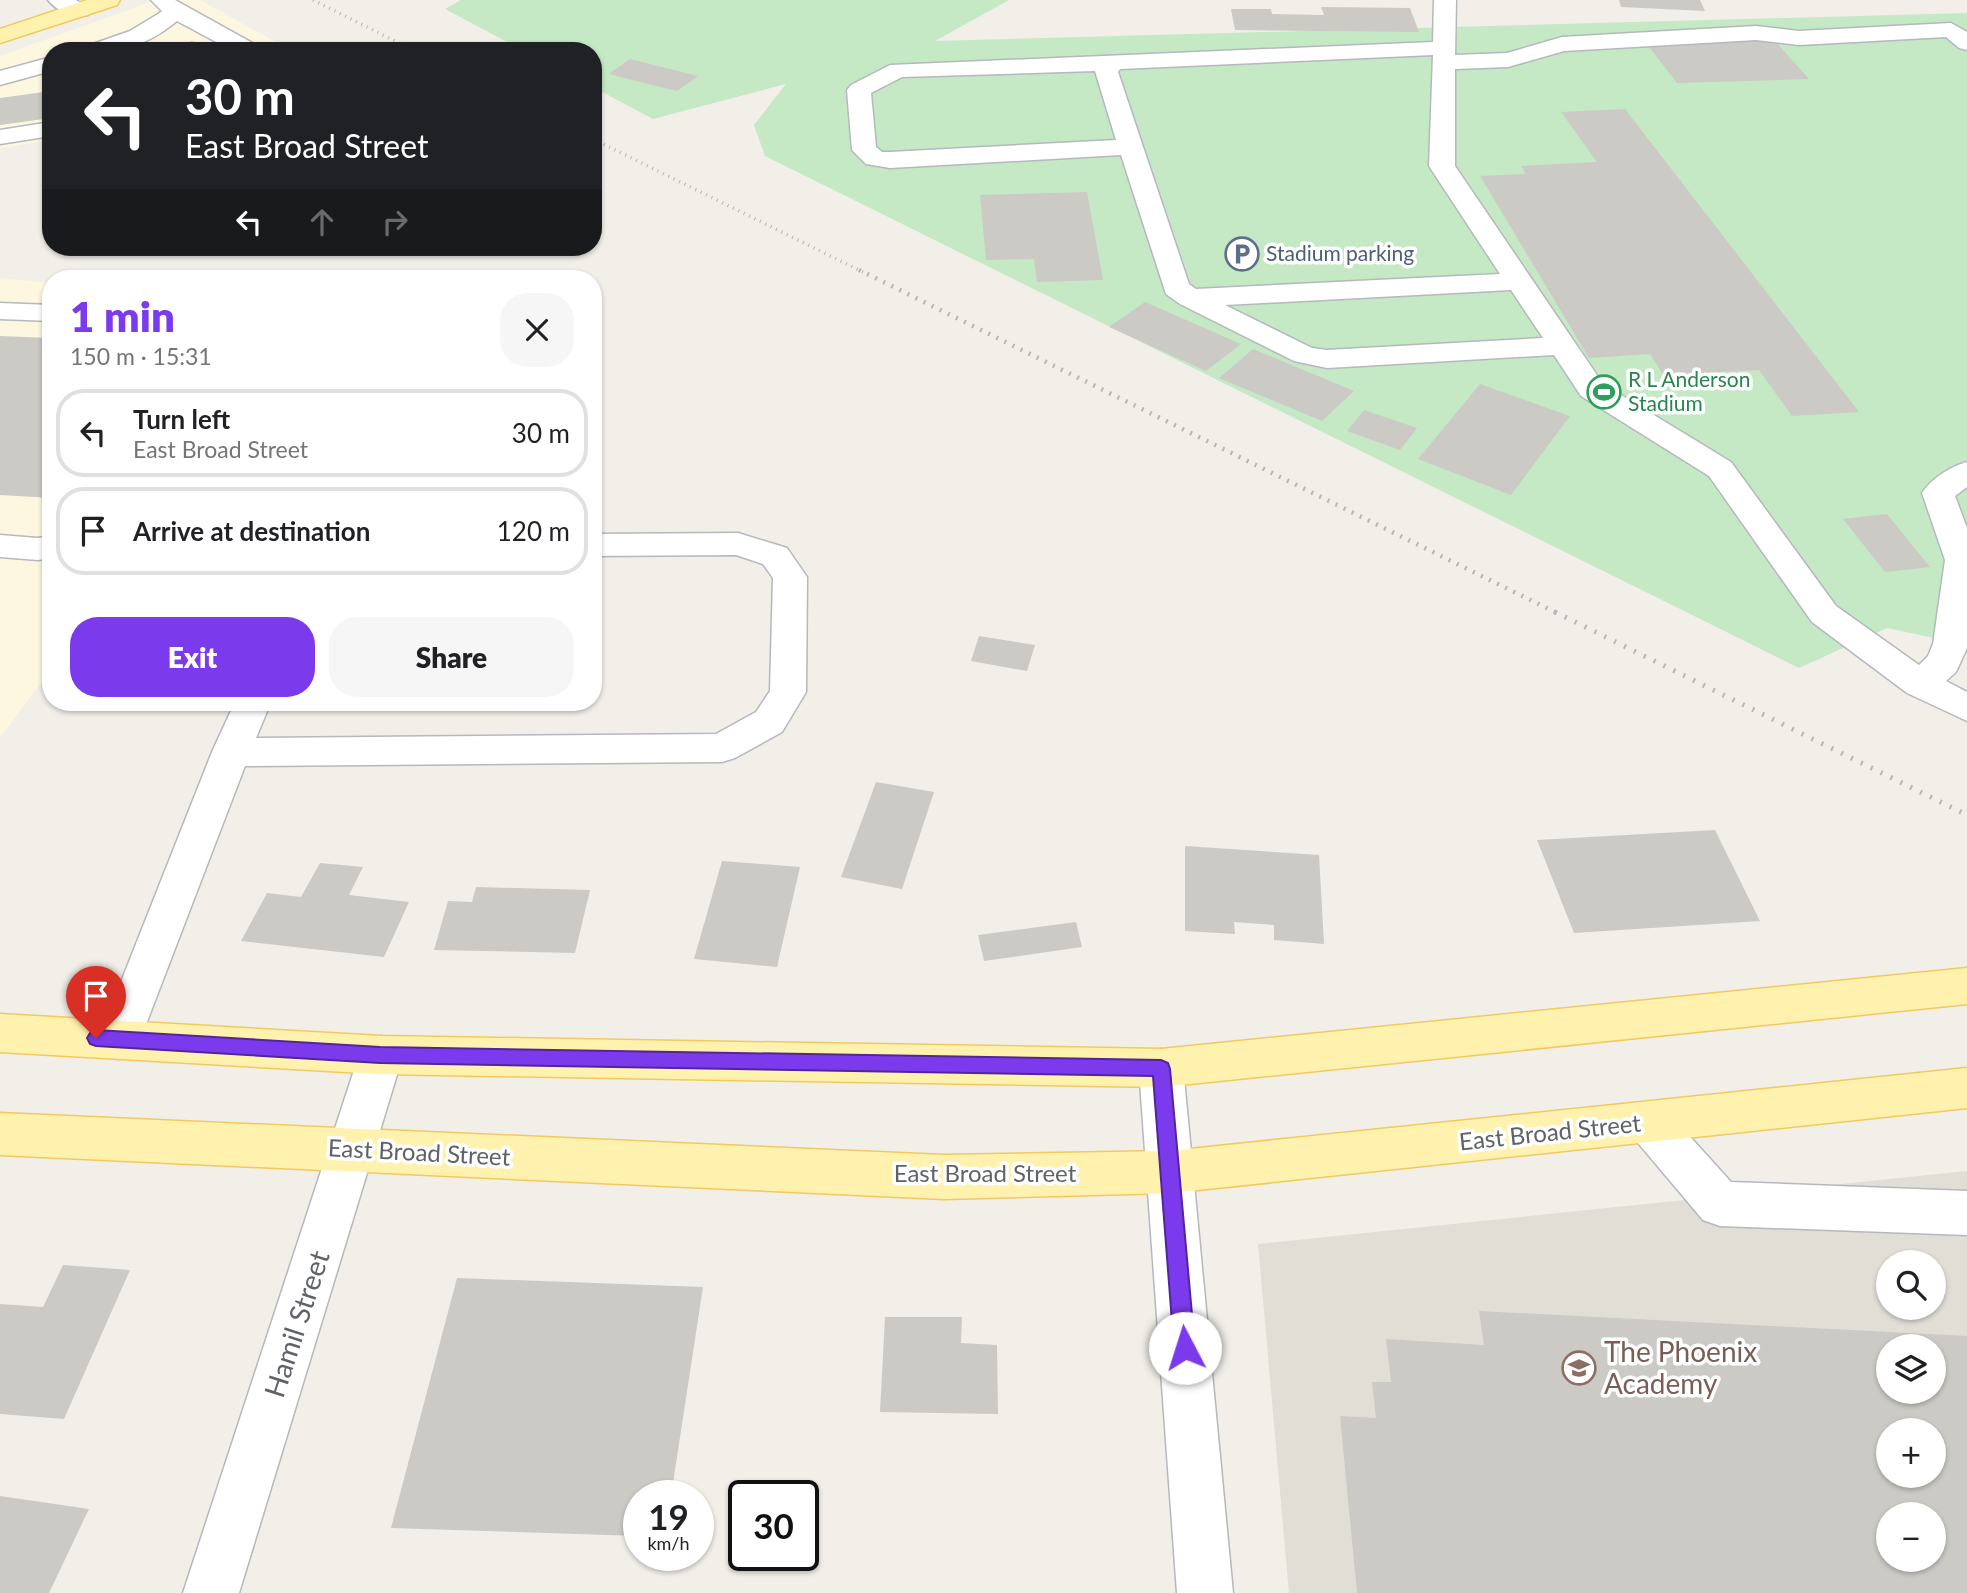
<!DOCTYPE html>
<meta charset="utf-8">
<style>
:root{--surface:#fff;--page:#f6f6f6;--text:#202124;--muted:#757577;--line:#e0e0e0;--accent:#7c3aed}
body{margin:0;font-family:Lato,sans-serif;background:var(--page);color:var(--text);height:100vh;display:flex;flex-direction:column;font-size:26px;white-space:nowrap}
*{box-sizing:border-box;margin:0}
p{font-size:23px;color:var(--muted)}
.icon{flex:none;width:38px;height:38px;fill:none;stroke:currentColor;stroke-width:2;stroke-linecap:round;stroke-linejoin:round}
.map{position:relative;flex:1;overflow:hidden}
.panel{position:absolute;left:42px;top:270px;width:560px;height:441px;display:flex;flex-direction:column;background:var(--surface);border-radius:28px;box-shadow:0 2px 5px #0004}
.panel>*{flex:none}
.top-card{position:absolute;left:42px;top:42px;width:560px;height:214px;border-radius:28px;box-shadow:0 2px 5px #0004;background:#202124;color:#fff;overflow:hidden}
.controls{position:absolute;left:1876px;top:1250px;display:grid;gap:14px}
.controls a{display:grid;place-items:center;width:70px;height:70px;border-radius:50%;background:var(--surface);box-shadow:0 2px 5px #0004;font-size:35px}
.speed{position:absolute;left:623px;top:1480px;display:flex;gap:14px;font-size:35px;font-weight:700;text-align:center}
.speed>*{display:grid;place-content:center;width:91px;height:91px;border-radius:50%;background:var(--surface);box-shadow:0 2px 5px #0004;line-height:1}
.speed small{font-size:18px;font-weight:400}
.speed .limit{border:4px solid #111;border-radius:10px;background:#fff;color:#111}
.pin{position:absolute;display:grid;place-items:center;width:60px;height:60px;color:#fff;margin:-72px -30px;border-radius:50% 50% 50% 0;rotate:-45deg;box-shadow:0 0 7px #0007}
.pin .icon{rotate:45deg}
.me{position:absolute;width:77px;margin:-38px;rotate:355deg;stroke-linejoin:round;filter:drop-shadow(0 0 5px #0008)}
.turn{display:flex;align-items:center;gap:24px;height:147px;padding:0 28px;font-size:32px}
.turn .icon{width:91px;height:91px;stroke-width:2.5}
.turn b{display:block;font-size:49px;line-height:60px}
.lanes{display:flex;align-items:center;height:66px;padding:0 28px;background:#0003;justify-content:center;gap:35px;direction:ltr}
.lanes .off{opacity:.35}
.round{display:grid;place-items:center;flex:none;width:74px;height:74px;border-radius:28px;background:var(--page)}
.overview{display:flex;align-items:center;justify-content:space-between;height:119px;padding:0 28px}
h1{font-size:42px;font-weight:800;line-height:52px;color:var(--accent)}
.cta{display:flex;gap:14px;margin-top:auto;padding:14px 28px}
.cta a{flex:1;height:80px;border-radius:28px;background:var(--accent);color:#fff;font-size:28px;font-weight:800;line-height:80px;text-align:center}
.cta a+a{background:var(--page);color:var(--text)}
ul{padding:0;list-style:none}
li{display:flex;align-items:center;gap:21px;height:88px;margin:0 14px 10px;padding:0 14px;border:4px solid var(--line);border-radius:28px}
li div{flex:1}
li b{display:block;font-size:26px}
li em{font-style:normal}
.map>svg:first-child{display:block}
.commercial{fill:#fef7e0}
.education{fill:#e1ded6;fill-rule:evenodd}
.green{fill:#c5e8c5}
.building{fill:#cccac5;fill-rule:evenodd}
.lines{fill:none;stroke-linecap:round;stroke-linejoin:round}
.minor-casing{stroke:#b5b8bc;stroke-width:3}
.major-casing{stroke:#f2c960;stroke-width:3}
.minor{fill:#fff;fill-rule:evenodd}
.major{fill:#fff2af;fill-rule:evenodd}
.rail-far2{stroke:#b6b7b8;stroke-width:3.5;stroke-dasharray:1 5;stroke-linecap:butt}
.rail-far1{stroke:#b6b7b8;stroke-width:4.5;stroke-dasharray:2 7;stroke-linecap:butt}
.rail{stroke:#b6b7b8;stroke-width:5;stroke-dasharray:2 9;stroke-linecap:butt}
.route{fill:#7c3aed;stroke:#51269a;stroke-width:2}
.labels{text-anchor:middle;stroke-width:7;stroke-linejoin:round;paint-order:stroke}
.far-service-label{font-size:21px;fill:#4e5e75;stroke:#fff;text-anchor:start}
.far-leisure-label{font-size:21px;fill:#27864d;stroke:#fff;text-anchor:start}
.street-label{font-size:24px;fill:#5f6368;stroke:#fff}
.near-street-label{font-size:28px;fill:#5f6368;stroke:#fff}
.near-education-label{font-size:28px;fill:#785e54;stroke:#fff;text-anchor:start}
</style>
<div class="map">
<svg width="1967" height="1593" viewBox="0 0 1967 1593">
<rect width="100%" height="100%" fill="#f1efe8"/>
<path class="commercial" d="M 156,0 L 200,0 L 292,51 L 51,51 L 51,140 L 0,148 L 0,56 Z
M 0,278 L 51,283 L 51,669 L 0,738 Z"/>
<path class="education" d="M 1967,1171 L 1967,1593 L 1289,1593 L 1258,1244 ZM 1888,1262 L 1934,1262 L 1934,1307 L 1888,1307 ZM 1888,1346 L 1934,1346 L 1934,1391 L 1888,1391 ZM 1888,1430 L 1934,1430 L 1934,1475 L 1888,1475 ZM 1888,1514 L 1934,1514 L 1934,1559 L 1888,1559 Z"/>
<path class="green" d="M 461,0 L 1009,0 L 935,41 L 1967,13 L 1967,645 L 1887,628 L 1799,668 L 765,156 L 754,125 L 786,84 L 653,119 L 593,87 L 593,51 L 524,51 L 445,9 Z"/>
<path class="building" d="M 1619,0 L 1700,0 L 1705,11 L 1621,7 Z
M 1321,7 L 1410,8 L 1419,32 L 1235,30 L 1231,9 L 1271,9 L 1272,14 L 1324,15 Z
M 1773,39 L 1809,79 L 1677,83 L 1646,43 Z
M 191,41 L 230,50 L 230,51 L 176,51 Z
M 630,59 L 698,76 L 677,91 L 609,74 Z
M 51,91 L 51,118 L 0,125 L 0,98 Z
M 1625,109 L 1859,412 L 1792,416 L 1759,370 L 1663,375 L 1650,354 L 1589,358 L 1480,176 L 1526,174 L 1521,166 L 1597,162 L 1561,112 Z
M 1087,192 L 1103,280 L 1037,282 L 1034,259 L 986,260 L 980,195 Z
M 1145,302 L 1241,344 L 1206,371 L 1109,327 Z
M 0,336 L 51,338 L 51,498 L 0,495 Z
M 1253,349 L 1354,391 L 1322,421 L 1219,378 Z
M 1480,384 L 1570,416 L 1511,495 L 1418,459 Z
M 1364,410 L 1417,428 L 1400,450 L 1347,431 Z
M 1887,514 L 1930,567 L 1885,572 L 1843,519 Z
M 979,636 L 1035,645 L 1027,671 L 971,661 Z
M 876,782 L 934,792 L 902,889 L 841,877 Z
M 1715,830 L 1760,921 L 1574,933 L 1537,840 Z
M 1185,846 L 1319,855 L 1324,944 L 1274,940 L 1274,925 L 1234,922 L 1235,934 L 1185,931 Z
M 722,861 L 800,867 L 777,967 L 694,959 Z
M 320,863 L 363,867 L 349,895 L 409,902 L 384,957 L 241,941 L 267,893 L 301,897 Z
M 476,887 L 590,890 L 575,953 L 434,950 L 448,901 L 472,902 Z
M 1076,922 L 1082,947 L 984,961 L 978,935 Z
M 63,1265 L 130,1270 L 64,1419 L 0,1414 L 0,1304 L 43,1307 Z
M 457,1278 L 703,1287 L 671,1496 L 639,1496 L 639,1536 L 391,1528 Z
M 1479,1311 L 1967,1336 L 1967,1593 L 1357,1593 L 1340,1416 L 1376,1418 L 1372,1382 L 1391,1382 L 1386,1339 L 1484,1345 ZM 1888,1346 L 1934,1346 L 1934,1391 L 1888,1391 ZM 1888,1430 L 1934,1430 L 1934,1475 L 1888,1475 ZM 1888,1514 L 1934,1514 L 1934,1559 L 1888,1559 Z
M 885,1317 L 962,1317 L 961,1343 L 997,1345 L 998,1414 L 880,1412 Z
M 0,1496 L 89,1509 L 49,1593 L 0,1593 Z"/>
<g class="lines">
<defs>
<path id="minor" d="M 48,0 L 76,0 L 91,10 L 88,15 C 75,18 56,11 48,0 Z
M 151,0 L 175,0 L 258,46 L 261,51 L 233,51 L 177,21 C 145,47 123,51 84,51 L 87,46 L 130,31 L 158,14 L 162,11 Z
M 1434,0 L 1456,0 L 1455,55 L 1507,53 L 1562,37 L 1756,26 L 1799,31 L 1951,23 L 1967,32 L 1967,50 L 1959,48 L 1946,37 L 1799,45 L 1756,40 L 1564,51 L 1508,67 L 1455,69 L 1455,166 L 1603,384 L 1731,462 L 1836,606 L 1919,665 L 1928,656 L 1933,644 L 1945,560 L 1922,493 C 1931,479 1951,466 1967,462 L 1967,487 L 1955,496 L 1967,528 L 1967,648 L 1956,672 L 1946,681 L 1967,692 L 1967,721 L 1907,693 L 1812,622 L 1709,476 L 1581,396 L 1554,355 L 1327,368 L 1294,361 L 1180,304 L 1166,294 L 1121,155 L 890,168 L 866,164 L 852,150 L 847,90 L 851,85 L 890,65 L 1433,42 ZM 1433,55 L 1429,166 L 1500,274 L 1196,289 L 1189,284 L 1118,72 L 1120,69 ZM 1095,71 L 1116,140 L 890,152 L 882,152 L 876,147 L 871,93 L 902,77 ZM 1511,290 L 1543,338 L 1327,350 L 1312,348 L 1225,305 Z
M 51,57 L 51,71 L 0,85 L 0,71 Z
M 51,122 L 51,136 L 0,144 L 0,130 Z
M 0,303 L 51,305 L 51,321 L 0,319 Z
M 738,533 L 787,548 L 807,577 L 806,692 L 782,732 L 735,758 L 722,762 L 245,766 L 135,1053 L 120,1059 L 105,1053 L 98,1040 L 212,752 L 235,702 L 271,702 L 256,738 L 716,734 L 756,712 L 770,691 L 773,578 L 763,564 L 736,555 L 593,556 L 593,534 Z
M 0,535 L 38,538 L 51,536 L 51,558 L 38,560 L 0,557 Z
M 381,1036 L 397,1041 L 403,1055 L 239,1593 L 183,1593 L 359,1055 L 365,1041 Z
M 1161,1049 L 1177,1054 L 1183,1068 L 1233,1593 L 1177,1593 L 1139,1068 L 1145,1054 Z
M 1649,1102 L 1665,1109 L 1731,1182 L 1967,1191 L 1967,1235 L 1720,1226 L 1703,1220 L 1633,1137 L 1626,1123 L 1633,1109 Z"/>
<path id="major" d="M 87,0 L 120,0 L 117,5 L 0,43 L 0,29 Z
M 1967,968 L 1967,1004 L 1161,1087 L 381,1074 L 0,1052 L 0,1014 L 381,1036 L 1161,1049 Z
M 1967,1068 L 1967,1108 L 1170,1193 L 944,1199 L 0,1155 L 0,1113 L 944,1155 L 1170,1151 Z"/>
</defs>
<use href="#minor" class="minor-casing"/>
<use href="#major" class="major-casing"/>
<use href="#minor" class="minor"/>
<use href="#major" class="major"/>
<path class="rail-far2" d="M 313,0 L 415,51
M 593,139 L 863,272"/>
<path class="rail-far1" d="M 859,270 L 1559,614"/>
<path class="rail" d="M 1555,612 L 1967,815"/>
</g>
<path class="route" d="M 96,1030 L 380,1047 L 1161,1060 L 1168,1063 L 1170,1069 L 1195,1348 L 1192,1355 L 1185,1358 L 1177,1355 L 1174,1348 L 1153,1076 L 380,1063 L 96,1046 L 90,1044 L 87,1038 L 90,1033 Z"/>
<defs>
<symbol id="parking-ring" viewBox="-11 -11 22 22"><circle r="9.5" fill="#fff" stroke="#5c6f8a" stroke-width="1.5"/><path d="M-3.5-5.5H1a3.5 3.5 0 0 1 0 7H-1V5.5H-3.5ZM-1-3.4V-.6H.8a1.4 1.4 0 0 0 0-2.8Z" fill="#5c6f8a"/></symbol>
<symbol id="stadium-ring" viewBox="-11 -11 22 22"><circle r="9.5" fill="#fff" stroke="#2e9e5b" stroke-width="1.5"/><path d="M0-5a6.5 5 0 1 0 0 10a6.5 5 0 1 0 0-10ZM-3.5-1.8h7v3.6h-7Z" fill="#2e9e5b"/></symbol>
<symbol id="school-ring" viewBox="-11 -11 22 22"><circle r="9.5" fill="#fff" stroke="#8d6e63" stroke-width="1.5"/><path d="M0-5L7-2L0 1L-7-2ZM-4 1L0 2.5L4 1V4Q0 6-4 4Z" fill="#8d6e63"/></symbol>
</defs>
<g fill-rule="evenodd">
<use href="#parking-ring" x="1223" y="235" width="38" height="38"/>
<use href="#stadium-ring" x="1585" y="373" width="38" height="38"/>
<use href="#school-ring" x="1560" y="1349" width="38" height="38"/>
</g>
<g class="labels">
<g class="far-service-label">
<text x="1266" y="261">Stadium parking</text>
</g>
<g class="far-leisure-label">
<text x="1628" y="387">R L Anderson<tspan x="1628" dy="24">Stadium</tspan></text>
</g>
<g class="street-label">
<text transform="translate(1550 1133) rotate(-6)" y="8">East Broad Street</text>
<text transform="translate(419 1153) rotate(3)" y="8">East Broad Street</text>
<text x="985" y="1182">East Broad Street</text>
</g>
<g class="near-street-label">
<text transform="translate(297 1324) rotate(-72)" y="10">Hamil Street</text>
</g>
<g class="near-education-label">
<text x="1604" y="1362">The Phoenix<tspan x="1604" dy="32">Academy</tspan></text>
</g>
</g>
</svg>
<div class="controls">
<a><svg class="icon" aria-label="search" viewBox="0 0 24 24"><circle cx="10" cy="10" r="6"/><path d="M15 15l6 6"/></svg></a>
<a><svg class="icon" aria-label="layers" viewBox="0 0 24 24"><path d="M12 4l9 5-9 5-9-5zM3 14l9 5 9-5"/></svg></a>
<a>+</a>
<a>−</a>
</div>
<div class="speed"><div>19<small>km/h</small></div><div class="limit">30</div></div>
<div class="pin" style="left:96px;top:1038px;background:#d93025"><svg class="icon" aria-label="arrive" viewBox="0 0 24 24"><path d="M6 21V4h12l-3 4 3 4H6"/></svg></div>
<svg class="me" style="left:1185px;top:1348px" viewBox="-20 -20 40 40"><circle r="19" fill="#fff"/><path d="M0-13L10 11 0 6-10 11z" fill="#7c3aed"/></svg>
<div class="top-card">
<div class="turn"><svg class="icon" aria-label="left" viewBox="0 0 24 24"><path d="M17 20v-9H6M10 6l-5 5 5 5"/></svg><div><b>30 m</b>East Broad Street</div></div>
<div class="lanes"><svg class="icon" aria-label="left" viewBox="0 0 24 24"><path d="M17 20v-9H6M10 6l-5 5 5 5"/></svg><svg class="icon off" aria-label="ahead" viewBox="0 0 24 24"><path d="M12 20V5M6 11l6-6 6 6"/></svg><svg class="icon off" aria-label="right" viewBox="0 0 24 24"><path d="M7 20v-9h11M14 6l5 5-5 5"/></svg></div>
</div>
<section class="panel">
<div class="overview"><div><h1>1 min</h1><p>150 m · 15:31</p></div><a class="round"><svg class="icon" aria-label="close" viewBox="0 0 24 24"><path d="M6 6l12 12M18 6L6 18"/></svg></a></div>
<ul>
<li><svg class="icon" aria-label="left" viewBox="0 0 24 24"><path d="M17 20v-9H6M10 6l-5 5 5 5"/></svg><div><b>Turn left</b><p>East Broad Street</p></div><em>30 m</em></li>
<li><svg class="icon" aria-label="arrive" viewBox="0 0 24 24"><path d="M6 21V4h12l-3 4 3 4H6"/></svg><div><b>Arrive at destination</b></div><em>120 m</em></li>
</ul>
<div class="cta"><a>Exit</a><a>Share</a></div>
</section>
</div>
